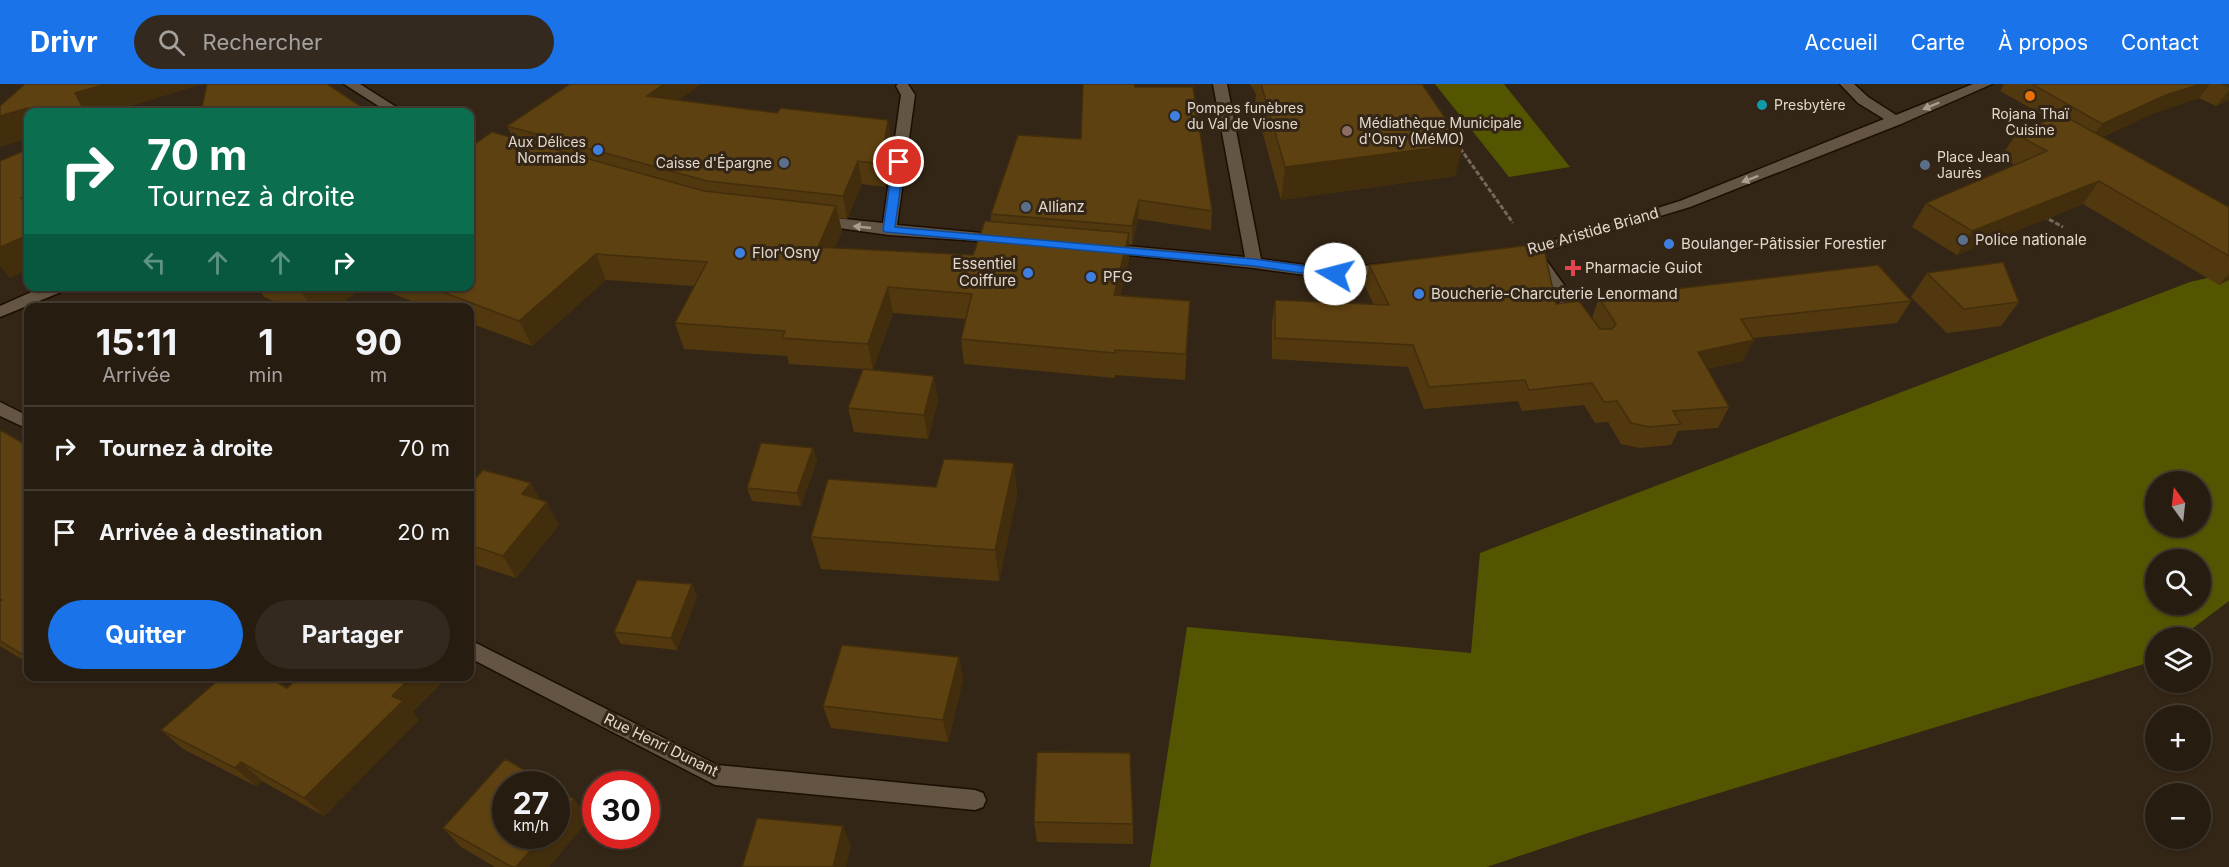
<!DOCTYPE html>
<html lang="fr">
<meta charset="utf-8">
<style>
:root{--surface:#271c10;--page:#33291e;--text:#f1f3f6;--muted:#a4a19f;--line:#433a30;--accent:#1a73e8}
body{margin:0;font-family:Inter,sans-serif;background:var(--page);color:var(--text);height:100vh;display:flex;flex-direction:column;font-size:22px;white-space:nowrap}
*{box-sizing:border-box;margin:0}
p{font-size:20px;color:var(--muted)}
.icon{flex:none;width:33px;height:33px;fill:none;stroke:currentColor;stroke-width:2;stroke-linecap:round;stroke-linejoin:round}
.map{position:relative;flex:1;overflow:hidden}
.panel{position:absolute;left:24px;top:219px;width:450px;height:378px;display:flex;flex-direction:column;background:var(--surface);border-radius:12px;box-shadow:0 2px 4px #0004,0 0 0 2px var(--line)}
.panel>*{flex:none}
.hud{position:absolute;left:24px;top:24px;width:450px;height:183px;border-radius:12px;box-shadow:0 2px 4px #0004,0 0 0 2px var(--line);background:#0b6e4f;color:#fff;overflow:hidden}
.needle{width:39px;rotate:345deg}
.buttons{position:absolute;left:2145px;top:387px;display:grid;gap:12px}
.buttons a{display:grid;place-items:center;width:66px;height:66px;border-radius:50%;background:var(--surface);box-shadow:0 2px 4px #0004,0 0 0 2px var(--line);font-size:30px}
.speed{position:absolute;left:492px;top:687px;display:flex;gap:12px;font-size:30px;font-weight:700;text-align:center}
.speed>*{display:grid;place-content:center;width:78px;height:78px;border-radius:50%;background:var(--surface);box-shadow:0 2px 4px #0004,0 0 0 2px var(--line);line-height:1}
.speed small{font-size:15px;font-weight:400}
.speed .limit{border:9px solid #d22;background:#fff;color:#111}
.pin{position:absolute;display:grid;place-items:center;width:51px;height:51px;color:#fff;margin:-26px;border:3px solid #fff;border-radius:50%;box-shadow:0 2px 6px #0007}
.me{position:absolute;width:66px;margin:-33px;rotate:278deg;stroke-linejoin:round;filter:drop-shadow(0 0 4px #0008)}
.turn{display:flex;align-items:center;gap:21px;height:126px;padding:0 24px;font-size:27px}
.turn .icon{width:78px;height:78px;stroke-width:2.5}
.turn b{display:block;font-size:42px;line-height:51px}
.lanes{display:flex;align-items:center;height:57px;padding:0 24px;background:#0003;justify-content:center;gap:30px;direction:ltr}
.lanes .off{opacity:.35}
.eta{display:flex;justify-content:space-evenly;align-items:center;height:102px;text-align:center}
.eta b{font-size:36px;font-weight:700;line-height:42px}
.cta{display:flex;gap:12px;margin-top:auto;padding:12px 24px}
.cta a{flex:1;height:69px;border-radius:36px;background:var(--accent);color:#fff;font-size:24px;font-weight:700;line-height:69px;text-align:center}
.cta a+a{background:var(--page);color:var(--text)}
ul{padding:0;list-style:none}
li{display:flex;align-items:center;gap:18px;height:84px;padding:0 24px;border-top:2px solid var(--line)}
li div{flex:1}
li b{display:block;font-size:22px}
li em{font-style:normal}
header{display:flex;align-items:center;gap:36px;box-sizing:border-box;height:84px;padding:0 30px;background:var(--accent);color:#fff}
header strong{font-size:28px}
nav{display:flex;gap:33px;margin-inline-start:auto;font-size:21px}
.search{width:420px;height:54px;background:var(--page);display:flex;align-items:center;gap:15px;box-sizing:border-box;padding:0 21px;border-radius:33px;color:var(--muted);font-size:22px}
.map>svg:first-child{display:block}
.green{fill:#545500;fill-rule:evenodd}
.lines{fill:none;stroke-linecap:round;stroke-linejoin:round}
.minor-casing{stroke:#1b0e02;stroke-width:3}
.path{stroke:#75685a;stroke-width:3;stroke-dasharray:5 2;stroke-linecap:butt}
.minor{fill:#645443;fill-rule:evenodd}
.wall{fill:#51380f}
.shaded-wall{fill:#422e0c}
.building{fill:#5e4111;stroke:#422e0c;stroke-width:1.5}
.oneway{fill:#a99d8f}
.route{fill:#1a73e8;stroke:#114b97;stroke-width:1.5}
.food-dot{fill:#e8710a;stroke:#342616;stroke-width:2}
.culture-dot{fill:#0f9aa8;stroke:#342616;stroke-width:2}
.shop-dot{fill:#3f7fe0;stroke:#342616;stroke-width:2}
.education-dot{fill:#8d6e63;stroke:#342616;stroke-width:2}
.service-dot{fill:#5c6f8a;stroke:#342616;stroke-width:2}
.health-dot{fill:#e0444e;stroke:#342616;stroke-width:2}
.labels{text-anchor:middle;stroke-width:6;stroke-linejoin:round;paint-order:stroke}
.far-poi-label{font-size:14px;fill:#e2d8ce;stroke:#342616;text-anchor:start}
.poi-label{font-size:15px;fill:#e2d8ce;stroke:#342616;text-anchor:start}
.street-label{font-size:15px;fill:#e2d8ce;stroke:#342616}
</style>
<header>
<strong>Drivr</strong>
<div class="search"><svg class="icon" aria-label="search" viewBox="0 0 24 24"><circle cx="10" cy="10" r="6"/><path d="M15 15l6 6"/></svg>Rechercher</div>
<nav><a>Accueil</a><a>Carte</a><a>À propos</a><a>Contact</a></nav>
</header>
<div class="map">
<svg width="2229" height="783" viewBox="0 0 2229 783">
<rect width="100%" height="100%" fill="#342616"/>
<path class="green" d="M 1435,0 L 1504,0 L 1570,83 L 1509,93 Z
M 2229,189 L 2229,517 L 2181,553 L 2156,554 L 2155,572 L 2147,579 L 1588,749 L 1487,783 L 1150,783 L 1187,543 L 1471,569 L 1480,469 L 2190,198 ZM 2156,398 L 2200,398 L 2200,442 L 2156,442 ZM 2156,476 L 2200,476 L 2200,520 L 2156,520 Z"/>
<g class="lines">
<defs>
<path id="minor" d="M 344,0 L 360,0 L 404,28 L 388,28 Z
M 898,0 L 908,0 L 915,11 L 897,141 L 1003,151 L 1011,156 L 1008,159 L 889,151 L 810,140 L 808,137 L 810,134 L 815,132 L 883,139 L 901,11 L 896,2 Z
M 1213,0 L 1227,0 L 1261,175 L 1335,185 L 1391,179 L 1396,180 L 1399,184 L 1396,188 L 1335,195 L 1254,184 L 1100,168 L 1097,165 L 1105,160 L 1245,173 Z
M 1840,0 L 1854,0 L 1868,13 L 1896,31 L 1973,0 L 1992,0 L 1901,40 L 1690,123 L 1539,169 L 1542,170 L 1588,235 L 1590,239 L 1588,243 L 1576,243 L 1529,173 L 1531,170 L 1519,173 L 1511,168 L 1514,165 L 1551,157 L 1680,117 L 1884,35 L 1858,19 Z
M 45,202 L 67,202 L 66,206 L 0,233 L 0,222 Z
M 0,318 L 28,332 L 28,345 L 0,332 Z
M 470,556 L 717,681 L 975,706 L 983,709 L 986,716 L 983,723 L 975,726 L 715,701 L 470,574 Z"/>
</defs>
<use href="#minor" class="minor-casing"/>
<path class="path" d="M 1460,64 L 1513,139
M 2043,132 L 2063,143"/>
<use href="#minor" class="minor"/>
</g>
<path class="wall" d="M 1250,0 L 1422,0 L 1463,60 L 1455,92 L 1281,116 L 1255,21 L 1256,10 Z
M 2004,0 L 2229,0 L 2229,16 L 2216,22 L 2199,14 L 2152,30 L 2102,53 L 2229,123 L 2229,196 L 2219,201 L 2083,120 L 1957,171 L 1912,143 L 1926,119 L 2015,81 L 2001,73 L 2016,50 L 2050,35 L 2000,7 Z
M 1135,3 L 1212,127 L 1211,146 L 1138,135 L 1132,161 L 1129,160 L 1129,175 L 1120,212 L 1190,217 L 1185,296 L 1115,291 L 1115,294 L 964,280 L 961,255 L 966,235 L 893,229 L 873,286 L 938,316 L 928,355 L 854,348 L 848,324 L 863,285 L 789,280 L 787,272 L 684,265 L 675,239 L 694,202 L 606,196 L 532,262 L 470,239 L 470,224 L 429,224 L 374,202 L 470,202 L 472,62 L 513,54 L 507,42 L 679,16 L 892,58 L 885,103 L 862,100 L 847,135 L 839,134 L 842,148 L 834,164 L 973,171 L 991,137 L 991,130 L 1081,55 Z
M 1369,181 L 1556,220 L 1592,234 L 1599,214 L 1911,217 L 1897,239 L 1754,254 L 1754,256 L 1743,277 L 1707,285 L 1729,323 L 1718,344 L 1678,347 L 1671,361 L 1639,364 L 1621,360 L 1608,338 L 1595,339 L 1584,321 L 1522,327 L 1518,317 L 1424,325 L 1408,283 L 1272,275 L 1272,237 L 1275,216 L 1374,221 L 1365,202 Z
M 1927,189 L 2019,218 L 2001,242 L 1947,249 L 1911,213 Z
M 257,202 L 365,202 L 335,224 L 291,224 L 264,213 Z
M 0,346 L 28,362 L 28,579 L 0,562 Z
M 813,364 L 817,377 L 801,422 L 752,417 L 747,404 Z
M 1014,379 L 1017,411 L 999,497 L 821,485 L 811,453 L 936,403 Z
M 470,401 L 541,416 L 559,441 L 516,494 L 470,479 Z
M 692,500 L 697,512 L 677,566 L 621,560 L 614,548 Z
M 959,573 L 963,596 L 948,658 L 831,644 L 823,622 Z
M 300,592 L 445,592 L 446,594 L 412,628 L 419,636 L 324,732 L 262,697 L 256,702 L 183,665 L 161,646 L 287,604 Z
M 574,715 L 589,735 L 549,783 L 495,783 L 461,763 L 443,744 Z
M 1034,738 L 1133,740 L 1133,760 L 1037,758 Z"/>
<path class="shaded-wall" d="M 106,0 L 203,0 L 112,28 L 85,28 L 75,9 Z
M 664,0 L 701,0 L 655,34 L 647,12 Z
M 2201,0 L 2210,0 L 2199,14 L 2152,30 L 2089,58 L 2102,40 L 2166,11 Z
M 2229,6 L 2229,16 L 2216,22 Z
M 28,24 L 31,28 L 28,28 L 28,54 L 1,63 L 0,61 L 0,32 Z
M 888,36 L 892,58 L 885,103 L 881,80 Z
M 1463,60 L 1455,92 L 1281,116 L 1285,83 Z
M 858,77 L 862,100 L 847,135 L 843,112 Z
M 2099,97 L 2083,120 L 1957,171 L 1972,147 Z
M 28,110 L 28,124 L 21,114 Z
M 1139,116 L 1138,135 L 1132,161 L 1132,142 Z
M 836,122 L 842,148 L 824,188 L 818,163 Z
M 1129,149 L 1129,175 L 1114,237 L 1114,211 Z
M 28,151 L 28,186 L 10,194 L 0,182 L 0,163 Z
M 596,170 L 606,196 L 532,262 L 519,237 Z
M 2229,190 L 2229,196 L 2219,201 Z
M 312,202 L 365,202 L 335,224 L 312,224 L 302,209 Z
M 888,203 L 893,229 L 873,286 L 868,260 Z
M 1754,256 L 1743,277 L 1687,289 L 1698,268 Z
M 934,292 L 938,316 L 928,355 L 924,331 Z
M 813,364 L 817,377 L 801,422 L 797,409 Z
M 1014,379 L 1017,411 L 999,497 L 995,466 Z
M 531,399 L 544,422 L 522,410 Z
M 547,418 L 559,441 L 516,494 L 503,472 Z
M 692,500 L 697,512 L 677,566 L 671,554 Z
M 959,573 L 963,596 L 948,658 L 943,636 Z
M 412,592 L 445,592 L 446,594 L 412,628 L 419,636 L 324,732 L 304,714 L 392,612 Z
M 241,678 L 262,697 L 256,702 L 235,684 Z
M 574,715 L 589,735 L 549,783 L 516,783 L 543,752 L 556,752 L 556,736 Z
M 843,742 L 851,762 L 846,783 L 833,783 Z"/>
<path class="building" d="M 25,0 L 106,0 L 75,9 L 85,28 L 30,28 L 28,24 L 0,32 L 0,22 Z
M 207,0 L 327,0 L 369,28 L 201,28 Z
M 570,0 L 664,0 L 647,12 L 777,29 L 781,24 L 888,36 L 881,80 L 858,77 L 843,112 L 707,97 L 507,42 Z
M 1083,0 L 1134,0 L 1135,3 L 1193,3 L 1212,127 L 1139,116 L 1132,142 L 991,130 L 1018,51 L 1081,55 Z
M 1261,0 L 1422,0 L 1463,60 L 1285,83 Z
M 2032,0 L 2201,0 L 2166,11 L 2102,40 Z
M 2222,0 L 2229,0 L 2229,3 Z
M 2061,30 L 2229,123 L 2229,172 L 2099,97 L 1972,147 L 1926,119 L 2047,67 L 2016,50 Z
M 492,48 L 704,107 L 836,122 L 818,163 L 973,171 L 985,137 L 1129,149 L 1114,211 L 1190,217 L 1186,270 L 1115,266 L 1115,269 L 961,255 L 972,210 L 888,203 L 868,260 L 782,254 L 785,247 L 675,239 L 707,178 L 596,170 L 519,237 L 427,202 L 470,202 L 470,61 L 472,62 Z
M 28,65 L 28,110 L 21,114 L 28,122 L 28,151 L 0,163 L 0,77 Z
M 1538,160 L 1545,169 L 1556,220 L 1579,217 L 1600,245 L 1612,245 L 1616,240 L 1599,214 L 1878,181 L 1911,217 L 1741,235 L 1754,256 L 1698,268 L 1729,323 L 1673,327 L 1681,340 L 1649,343 L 1631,339 L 1617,317 L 1604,318 L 1592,299 L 1529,306 L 1525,296 L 1429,303 L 1413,261 L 1275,254 L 1275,216 L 1389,221 L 1369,181 Z
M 2003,178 L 2019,218 L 1964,225 L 1927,189 Z
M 285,202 L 312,202 L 302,209 Z
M 863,285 L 934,292 L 924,331 L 848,324 Z
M 0,346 L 28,362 L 28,570 L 25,572 L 0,557 L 0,517 L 2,516 L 0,515 Z
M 761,359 L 813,364 L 797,409 L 747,404 Z
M 944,375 L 1014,379 L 995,466 L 811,453 L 828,395 L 936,403 Z
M 483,386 L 531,399 L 522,410 L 547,418 L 503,472 L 470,461 L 470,401 Z
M 637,496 L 692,500 L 671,554 L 614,548 Z
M 842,561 L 959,573 L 943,636 L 823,622 Z
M 223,592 L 266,592 L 287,604 L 300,592 L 412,592 L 392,612 L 403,617 L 304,714 L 241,678 L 235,684 L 161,646 Z
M 1037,668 L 1130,669 L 1133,740 L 1034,738 Z
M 505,675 L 549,700 L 506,700 L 506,752 L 543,752 L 516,783 L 512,783 L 443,744 Z
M 556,705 L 574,715 L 556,736 Z
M 757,734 L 843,742 L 833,783 L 742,783 Z"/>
<defs><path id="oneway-solid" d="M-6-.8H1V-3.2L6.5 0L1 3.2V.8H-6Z" transform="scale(1.5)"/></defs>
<g class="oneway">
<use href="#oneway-solid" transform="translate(1931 22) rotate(157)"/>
<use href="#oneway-solid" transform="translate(1750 95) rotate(159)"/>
<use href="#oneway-solid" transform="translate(862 143) rotate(-174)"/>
</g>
<path class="route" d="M 899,75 L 904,78 L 895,143 L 1254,175 L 1335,186 L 1341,190 L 1335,194 L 1254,182 L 885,148 L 883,146 L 893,78 Z"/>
<circle class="food-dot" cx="2030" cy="12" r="6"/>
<circle class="culture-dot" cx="1762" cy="21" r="6"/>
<g class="shop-dot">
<circle cx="1175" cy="32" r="6"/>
<circle cx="598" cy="66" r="6"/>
<circle cx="1669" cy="160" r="6"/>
<circle cx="740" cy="169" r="6"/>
<circle cx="1028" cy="189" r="6"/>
<circle cx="1091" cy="193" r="6"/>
<circle cx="1419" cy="210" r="6"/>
</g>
<circle class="education-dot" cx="1347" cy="47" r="6"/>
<g class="service-dot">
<circle cx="784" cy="79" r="6"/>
<circle cx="1925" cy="81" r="6"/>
<circle cx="1026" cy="123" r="6"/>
<circle cx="1963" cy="156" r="6"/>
</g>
<path class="health-dot" d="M1570 175h6v6h6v6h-6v6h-6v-6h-6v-6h6z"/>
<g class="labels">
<g class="far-poi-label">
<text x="1774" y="26">Presbytère</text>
<text x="1187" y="29">Pompes funèbres<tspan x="1187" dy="16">du Val de Viosne</tspan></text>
<text x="2030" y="35" text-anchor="middle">Rojana Thaï<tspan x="2030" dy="16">Cuisine</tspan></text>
<text x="1359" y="44">Médiathèque Municipale<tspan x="1359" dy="16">d'Osny (MéMO)</tspan></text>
<text x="586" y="63" text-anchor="end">Aux Délices<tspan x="586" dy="16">Normands</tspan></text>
<text x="1937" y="78">Place Jean<tspan x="1937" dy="16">Jaurès</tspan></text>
<text x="772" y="84" text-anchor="end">Caisse d'Épargne</text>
</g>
<g class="poi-label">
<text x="1038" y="128">Allianz</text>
<text x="1975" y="161">Police nationale</text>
<text x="1681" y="165">Boulanger-Pâtissier Forestier</text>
<text x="752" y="174">Flor'Osny</text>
<text x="1016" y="185" text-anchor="end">Essentiel<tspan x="1016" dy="17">Coiffure</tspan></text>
<text x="1585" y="189">Pharmacie Guiot</text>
<text x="1103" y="198">PFG</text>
<text x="1431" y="215">Boucherie-Charcuterie Lenormand</text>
</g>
<g class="street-label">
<text transform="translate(1593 147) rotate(-16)" y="5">Rue Aristide Briand</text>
<text transform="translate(661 661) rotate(26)" y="5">Rue Henri Dunant</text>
</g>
</g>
</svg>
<div class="buttons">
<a><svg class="needle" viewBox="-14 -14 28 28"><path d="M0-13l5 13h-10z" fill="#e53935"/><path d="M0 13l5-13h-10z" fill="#a4a19f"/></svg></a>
<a><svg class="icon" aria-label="search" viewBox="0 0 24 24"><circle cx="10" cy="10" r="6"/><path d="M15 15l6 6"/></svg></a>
<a><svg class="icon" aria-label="layers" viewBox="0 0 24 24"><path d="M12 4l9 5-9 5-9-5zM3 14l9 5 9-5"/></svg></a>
<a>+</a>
<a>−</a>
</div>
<div class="speed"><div>27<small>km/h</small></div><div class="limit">30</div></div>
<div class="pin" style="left:899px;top:78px;background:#d93025"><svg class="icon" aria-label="arrive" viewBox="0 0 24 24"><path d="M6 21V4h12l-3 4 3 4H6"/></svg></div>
<svg class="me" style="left:1335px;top:190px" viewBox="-20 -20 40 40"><circle r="19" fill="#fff"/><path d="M0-13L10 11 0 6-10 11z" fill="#1a73e8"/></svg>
<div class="hud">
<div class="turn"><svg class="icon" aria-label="right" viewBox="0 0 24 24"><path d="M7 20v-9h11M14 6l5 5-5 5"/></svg><div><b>70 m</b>Tournez à droite</div></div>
<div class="lanes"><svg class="icon off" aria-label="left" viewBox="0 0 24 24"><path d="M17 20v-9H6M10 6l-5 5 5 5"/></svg><svg class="icon off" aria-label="ahead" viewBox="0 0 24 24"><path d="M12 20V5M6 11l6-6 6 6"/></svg><svg class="icon off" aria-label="ahead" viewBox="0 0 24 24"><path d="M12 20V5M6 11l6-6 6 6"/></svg><svg class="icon" aria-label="right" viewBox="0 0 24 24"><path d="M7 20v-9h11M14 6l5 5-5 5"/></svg></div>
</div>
<section class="panel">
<div class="eta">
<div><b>15:11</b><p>Arrivée</p></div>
<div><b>1</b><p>min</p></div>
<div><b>90</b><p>m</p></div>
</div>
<ul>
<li><svg class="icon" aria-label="right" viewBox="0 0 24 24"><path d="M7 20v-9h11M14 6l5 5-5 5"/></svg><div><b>Tournez à droite</b></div><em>70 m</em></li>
<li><svg class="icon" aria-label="arrive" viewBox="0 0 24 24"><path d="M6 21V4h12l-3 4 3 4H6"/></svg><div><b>Arrivée à destination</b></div><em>20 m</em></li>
</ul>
<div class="cta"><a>Quitter</a><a>Partager</a></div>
</section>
</div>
